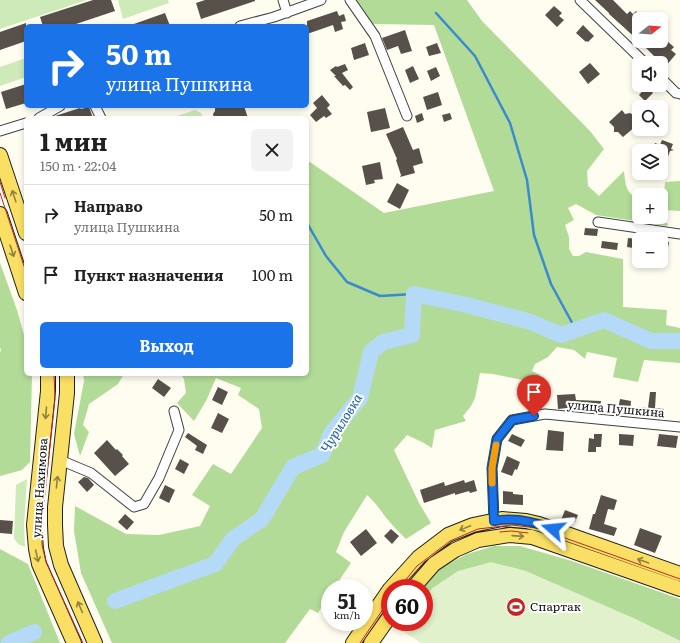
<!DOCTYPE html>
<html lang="ru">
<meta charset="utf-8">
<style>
:root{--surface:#fff;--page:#f2f2f2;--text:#202124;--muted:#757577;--line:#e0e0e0;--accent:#1a73e8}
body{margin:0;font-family:Literata,serif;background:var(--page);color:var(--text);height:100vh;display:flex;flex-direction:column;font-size:15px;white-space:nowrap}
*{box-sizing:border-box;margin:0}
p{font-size:13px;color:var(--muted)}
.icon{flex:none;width:22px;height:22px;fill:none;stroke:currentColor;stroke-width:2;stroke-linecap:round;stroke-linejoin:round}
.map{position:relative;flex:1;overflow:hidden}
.panel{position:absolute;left:24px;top:116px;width:285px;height:260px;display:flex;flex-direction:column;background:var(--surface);border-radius:6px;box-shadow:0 2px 6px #0003}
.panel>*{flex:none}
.banner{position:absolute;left:24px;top:24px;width:285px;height:84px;border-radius:6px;box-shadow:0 2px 6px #0003;background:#1a73e8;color:#fff;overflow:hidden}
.needle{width:26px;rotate:73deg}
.tools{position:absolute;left:632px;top:12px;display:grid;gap:8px}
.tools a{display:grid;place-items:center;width:36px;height:36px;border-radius:6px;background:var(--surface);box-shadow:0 2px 6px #0003;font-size:20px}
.speed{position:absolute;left:321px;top:579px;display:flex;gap:8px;font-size:20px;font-weight:700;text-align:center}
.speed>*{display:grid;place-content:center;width:52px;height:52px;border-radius:50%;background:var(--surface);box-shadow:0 2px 6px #0003;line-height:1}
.speed small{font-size:10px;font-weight:400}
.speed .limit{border:6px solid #d22;background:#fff;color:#111}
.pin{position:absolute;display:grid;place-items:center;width:34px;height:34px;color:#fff;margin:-41px -17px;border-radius:50% 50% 50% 0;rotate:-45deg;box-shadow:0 0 4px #0007}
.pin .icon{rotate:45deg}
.me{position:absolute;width:44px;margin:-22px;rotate:288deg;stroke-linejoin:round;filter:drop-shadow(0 0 3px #0008)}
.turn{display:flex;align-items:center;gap:14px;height:84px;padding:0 16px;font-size:18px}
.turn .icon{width:52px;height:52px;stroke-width:2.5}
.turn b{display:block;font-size:28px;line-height:34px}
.round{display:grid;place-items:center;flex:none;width:42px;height:42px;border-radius:6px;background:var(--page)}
.headline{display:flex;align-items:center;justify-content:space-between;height:68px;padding:0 16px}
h1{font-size:24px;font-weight:700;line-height:30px}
.primary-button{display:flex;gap:8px;margin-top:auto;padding:8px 16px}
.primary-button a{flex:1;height:46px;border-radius:6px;background:var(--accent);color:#fff;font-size:16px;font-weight:700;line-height:46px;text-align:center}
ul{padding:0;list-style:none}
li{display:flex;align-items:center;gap:12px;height:60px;padding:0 16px;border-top:1px solid var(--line)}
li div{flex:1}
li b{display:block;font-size:15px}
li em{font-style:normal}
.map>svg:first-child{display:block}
.green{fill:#cfeab9}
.forest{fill:#b2db98}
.pitch{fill:#e1f1cb}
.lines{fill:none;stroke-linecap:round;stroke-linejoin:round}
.stream{stroke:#3a8acf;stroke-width:2.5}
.river{stroke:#b4daf7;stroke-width:16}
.building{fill:#57504b}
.minor-casing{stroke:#414141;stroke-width:11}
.primary-casing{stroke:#1f1f1f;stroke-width:16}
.minor{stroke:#fff;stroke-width:9}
.primary{stroke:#fadf65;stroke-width:14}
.tram{stroke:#c12724;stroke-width:1}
.oneway{stroke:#90813e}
.route-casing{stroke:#114b97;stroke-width:10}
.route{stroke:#1a73e8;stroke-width:7}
.slow{stroke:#f59e0b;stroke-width:7}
.labels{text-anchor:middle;stroke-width:4;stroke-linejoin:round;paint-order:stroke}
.street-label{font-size:12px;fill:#0e0e0e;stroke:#fff}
.poi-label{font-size:12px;fill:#0e0e0e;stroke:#fff;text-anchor:start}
.water-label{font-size:13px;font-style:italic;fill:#155ca2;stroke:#fff}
</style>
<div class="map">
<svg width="680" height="643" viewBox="0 0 680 643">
<rect width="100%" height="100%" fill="#fffdf0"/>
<path class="green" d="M 0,0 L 87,0 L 0,29 Z
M 118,0 L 168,0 L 169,3 L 123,19 Z
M 26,58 L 26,77 L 0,86 L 0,67 Z
M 195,110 L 201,113 L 203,118 L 171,118 Z
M 27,479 L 24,526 L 25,547 L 18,544 L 14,538 L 16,485 Z"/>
<path class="forest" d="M 355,0 L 467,0 L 482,21 L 590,131 L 604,149 L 587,171 L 588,186 L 599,196 L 624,171 C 626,189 626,190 639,202 L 639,217 L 658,217 L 668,224 L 667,226 L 596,215 L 576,204 L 568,208 L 574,220 L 565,225 L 569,237 L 569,249 L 573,256 L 579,256 L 586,252 L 623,259 L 623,307 L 667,310 L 666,325 L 680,328 L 680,363 L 644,360 L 638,382 L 613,377 L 617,358 L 587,352 L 585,359 L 574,350 L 557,347 L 548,357 L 535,364 L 532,371 L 540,375 L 537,383 L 493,374 L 480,373 L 475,398 L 471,406 L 463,416 L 466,421 L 435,430 L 432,448 L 424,443 L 407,435 L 394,450 L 419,503 L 431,523 L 406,539 C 398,531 391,524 384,515 C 378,507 375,502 367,495 L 344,532 L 336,552 L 351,563 L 334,588 L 330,588 L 330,594 L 318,613 L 310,609 L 285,643 L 112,643 L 81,573 L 74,531 L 75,506 L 126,534 L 159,535 L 200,526 L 210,506 L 192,495 L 213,464 L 231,474 L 262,428 L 259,409 L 238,395 L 241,388 L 216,378 L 206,401 L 194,421 L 177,403 L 186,393 L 184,379 L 181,374 L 307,374 L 307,160 L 384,213 L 494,191 L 434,25 L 373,24 Z
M 680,181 L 680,211 L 661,210 L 661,195 L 652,195 L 664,194 L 665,182 Z
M 0,263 L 17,310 L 26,342 L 26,374 L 32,374 L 30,462 L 22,470 L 0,476 L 0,352 L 1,351 L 0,347 Z
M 83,374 L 124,374 L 118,384 L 89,404 L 83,425 L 89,432 L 80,456 L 74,434 L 84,381 Z
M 494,546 L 520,546 L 572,561 L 680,599 L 680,641 L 631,617 L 434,587 L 424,597 L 424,588 L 420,588 L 442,567 L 467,554 Z
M 0,549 L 28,564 L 60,643 L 0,643 Z"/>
<path class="pitch" d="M 491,562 L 526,571 L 631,617 L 680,641 L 680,643 L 421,643 L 401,630 L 406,622 L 424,622 L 424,597 L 434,587 L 458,571 Z"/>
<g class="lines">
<path class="stream" d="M 436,13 L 475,56 L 510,123 L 527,180 L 534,235 L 551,284 L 576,330
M 307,223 L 326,256 L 347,282 L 380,296 L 414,294"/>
<path class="river" d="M 115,601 L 215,564 L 233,539 L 262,519 L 293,467 L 322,455 L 332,432 L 360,398 L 371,352 L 383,342 L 412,335 L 414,294 L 467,305 L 531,322 L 561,335 L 604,320 L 651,341 L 680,341
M 9,643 L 34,632"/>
</g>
<path class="building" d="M 93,0 L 111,0 L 115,11 L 70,26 L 43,26 L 40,17 Z
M 205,0 L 255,0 L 255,1 L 201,19 L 196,3 Z
M 595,0 L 613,0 L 627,14 L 630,11 L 633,14 L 636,11 L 642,17 L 640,19 L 639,19 L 639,41 L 609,14 L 609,13 Z
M 554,6 L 562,13 L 559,16 L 564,20 L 557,27 L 545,15 Z
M 337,11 L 339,16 L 344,14 L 346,21 L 341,22 L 343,29 L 335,32 L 333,25 L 307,34 L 307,21 Z
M 165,13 L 170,26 L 131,26 L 131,25 Z
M 26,23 L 26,41 L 0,50 L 0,32 Z
M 583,25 L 594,36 L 588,42 L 586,41 L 586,42 L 576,33 Z
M 405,30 L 412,51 L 401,54 L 398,46 L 387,50 L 382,38 Z
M 639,41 L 659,41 L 664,45 L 667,41 L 674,47 L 671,50 L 676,54 L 665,67 Z
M 365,43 L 369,55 L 354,60 L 351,48 Z
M 437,43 L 441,53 L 429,56 L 426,47 Z
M 590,63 L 600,74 L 588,84 L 579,72 Z
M 345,64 L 348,70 L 342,73 L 353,87 L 350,90 L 345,85 L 343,86 L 334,76 L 336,76 L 330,70 L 336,66 L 337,67 Z
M 413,66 L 419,79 L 410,83 L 405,70 Z
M 436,67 L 440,76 L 431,81 L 427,71 Z
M 26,84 L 26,103 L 6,109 L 1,92 Z
M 647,86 L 653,93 L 645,101 L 639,95 Z
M 438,92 L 442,105 L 427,110 L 423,97 Z
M 322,95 L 330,105 L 327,108 L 332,114 L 326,118 L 324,116 L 316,122 L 310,115 L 317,108 L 313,103 Z
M 215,106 L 244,106 L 248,118 L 214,118 L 213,114 L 215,111 L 215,108 L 216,108 Z
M 89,107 L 93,118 L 56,118 L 55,116 L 80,108 L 81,109 Z
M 385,108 L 390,128 L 371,132 L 367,112 Z
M 622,110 L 625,114 L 630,113 L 633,115 L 634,116 L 633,122 L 636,126 L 623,137 L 618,132 L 614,132 L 614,127 L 609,122 Z
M 422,113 L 424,120 L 417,123 L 415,116 Z
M 450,113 L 452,119 L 444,122 L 442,115 Z
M 403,127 L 413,150 L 419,148 L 423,163 L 413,166 L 415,173 L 400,177 L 401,175 L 396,160 L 397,159 L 386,134 Z
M 662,140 L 673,144 L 671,149 L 674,150 L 670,151 L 662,173 L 661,173 L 661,151 L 652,151 L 655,143 L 660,145 Z
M 380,162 L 383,179 L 374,180 L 375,183 L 366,185 L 362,166 Z
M 397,183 L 409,190 L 400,209 L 387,202 Z
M 585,228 L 598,229 L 597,236 L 584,235 Z
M 628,238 L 639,239 L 639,249 L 627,247 Z
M 602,241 L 618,243 L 617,250 L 601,248 Z
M 661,241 L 669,242 L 667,253 L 661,252 Z
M 158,379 L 171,388 L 164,397 L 152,388 Z
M 521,383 L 535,386 L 531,407 L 524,406 L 525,396 L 519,395 Z
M 218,387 L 228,392 L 222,405 L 212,400 Z
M 650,392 L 656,392 L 655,408 L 664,409 L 663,418 L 637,415 L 638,407 L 648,408 Z
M 575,394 L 576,400 L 601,401 L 600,409 L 586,409 L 587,406 L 558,409 L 557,395 Z
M 620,399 L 631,401 L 630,412 L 618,410 Z
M 218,413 L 229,419 L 222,433 L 211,428 Z
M 548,430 L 564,432 L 563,451 L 546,450 Z
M 188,433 L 207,445 L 203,454 L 195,450 L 197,446 L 185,437 Z
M 512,434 L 525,440 L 521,447 L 508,441 Z
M 594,434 L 602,434 L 601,447 L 596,447 L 596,452 L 588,452 L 589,438 L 594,439 Z
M 619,434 L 634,435 L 633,446 L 619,445 Z
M 659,434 L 678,436 L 676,448 L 657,446 Z
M 107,440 L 116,450 L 117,449 L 123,455 L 122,456 L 129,464 L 115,476 L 94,453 Z
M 507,456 L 520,462 L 517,470 L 515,469 L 512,476 L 501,472 Z
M 180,459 L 189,464 L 184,474 L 175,469 Z
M 84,477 L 88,478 L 94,485 L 87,492 L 78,482 Z
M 464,480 L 465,483 L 474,480 L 477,491 L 470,493 L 469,491 L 455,495 L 455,493 L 424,503 L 420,490 L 444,482 L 445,486 Z
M 165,485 L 175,490 L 169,503 L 159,498 Z
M 503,491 L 513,492 L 513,494 L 523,495 L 523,505 L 503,504 Z
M 601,495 L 617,500 L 614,510 L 608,509 L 604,524 L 617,528 L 614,536 L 589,529 L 593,514 L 595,514 Z
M 565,510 L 578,515 L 575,522 L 572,521 L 570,524 L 561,520 Z
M 125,514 L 134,522 L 127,530 L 118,522 Z
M 0,520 L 13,521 L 12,534 L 0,533 Z
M 640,528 L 662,536 L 655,553 L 634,545 Z
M 366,529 L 377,543 L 361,556 L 350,542 Z
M 391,529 L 399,536 L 392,544 L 384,536 Z"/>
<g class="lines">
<defs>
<path id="minor" d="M 283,0 L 287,13
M 350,0 L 375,36 L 407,116
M 580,0 L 645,63
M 240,26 L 274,17 L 321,0
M 661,78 L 676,93 L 680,94
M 95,106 L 101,118
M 39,118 L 60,106
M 0,131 L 26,123
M 598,222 L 680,234
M 60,460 L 91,473 L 134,507 L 144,504 L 159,478 L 179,430 L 174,411
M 494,521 L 492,468 L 497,439 L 512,420 L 545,414 L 680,427"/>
<path id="primary" d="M 0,155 L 26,233
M 0,214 L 26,293
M 48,374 L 48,391 L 34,525 L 36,549 L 39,564 L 74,643
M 67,374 L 67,393 L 55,507 L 55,525 L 56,546 L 61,565 L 95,643
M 391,588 L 419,557 L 448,535 L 473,525 L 502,519 L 526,521 L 539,524 L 680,574
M 413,588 L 434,564 L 455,550 L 478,540 L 510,535 L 532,537 L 680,589
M 353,643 L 390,589
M 371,643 L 390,616"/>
</defs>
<use href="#minor" class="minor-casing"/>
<use href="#primary" class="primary-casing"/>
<use href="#minor" class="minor"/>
<use href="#primary" class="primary"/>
<path class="tram" d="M 0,182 L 5,198
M 0,193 L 26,272
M 54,374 L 55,399 L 42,523 L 42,545 L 46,562 L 83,643
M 500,532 L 511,531 L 528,533
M 399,588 L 417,566 L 450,541 L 478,529 L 512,525 L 537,528 L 680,579
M 360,643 L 390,599"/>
</g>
<defs><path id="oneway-shaft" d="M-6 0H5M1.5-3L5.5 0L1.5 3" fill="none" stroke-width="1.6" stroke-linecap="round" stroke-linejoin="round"/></defs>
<g class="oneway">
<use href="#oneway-shaft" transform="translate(14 196) rotate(-108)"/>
<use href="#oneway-shaft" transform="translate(12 251) rotate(72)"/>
<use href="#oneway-shaft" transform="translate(46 413) rotate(95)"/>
<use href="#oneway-shaft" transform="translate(57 482) rotate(-84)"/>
<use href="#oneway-shaft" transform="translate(465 528) rotate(158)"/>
<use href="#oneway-shaft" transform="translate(518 536) rotate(4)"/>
<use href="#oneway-shaft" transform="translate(37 556) rotate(77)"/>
<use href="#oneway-shaft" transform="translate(643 561) rotate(-160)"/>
<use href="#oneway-shaft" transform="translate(80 607) rotate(-113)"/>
</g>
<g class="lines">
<defs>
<path id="route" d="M 534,416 L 512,420 L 497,439 L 492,468 L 494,521 C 514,517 535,522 553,529"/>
</defs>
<use href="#route" class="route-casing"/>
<use href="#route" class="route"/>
<path class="slow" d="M 492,483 L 492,468 L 496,445"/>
</g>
<defs>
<symbol id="stadium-disc" viewBox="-11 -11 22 22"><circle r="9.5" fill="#c12724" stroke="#fff"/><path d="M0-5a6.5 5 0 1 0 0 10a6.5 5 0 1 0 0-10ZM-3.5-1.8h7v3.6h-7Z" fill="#fff"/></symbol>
</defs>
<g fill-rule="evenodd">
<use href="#stadium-disc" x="505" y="596" width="22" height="22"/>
</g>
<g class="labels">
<g class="street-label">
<text transform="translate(616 409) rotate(5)" y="4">улица Пушкина</text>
<text transform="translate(40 488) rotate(-86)" y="4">улица Нахимова</text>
</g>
<g class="poi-label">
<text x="530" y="611">Спартак</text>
</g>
<g class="water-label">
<text transform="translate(341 423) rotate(-58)" y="5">Чуриловка</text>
</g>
</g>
</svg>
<div class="tools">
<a><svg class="needle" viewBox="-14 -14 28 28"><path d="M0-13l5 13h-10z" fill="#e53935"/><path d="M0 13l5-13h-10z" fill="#757577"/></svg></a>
<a><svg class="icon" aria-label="sound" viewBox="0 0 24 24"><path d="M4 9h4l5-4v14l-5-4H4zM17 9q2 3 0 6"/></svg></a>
<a><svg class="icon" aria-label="search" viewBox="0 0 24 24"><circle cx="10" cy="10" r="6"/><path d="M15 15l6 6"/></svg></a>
<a><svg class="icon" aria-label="layers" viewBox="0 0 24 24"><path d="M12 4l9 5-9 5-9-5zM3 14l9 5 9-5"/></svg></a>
<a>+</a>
<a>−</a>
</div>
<div class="speed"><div>51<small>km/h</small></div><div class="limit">60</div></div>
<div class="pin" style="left:534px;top:416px;background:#d93025"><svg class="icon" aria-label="arrive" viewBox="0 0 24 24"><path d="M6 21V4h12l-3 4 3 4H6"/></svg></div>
<svg class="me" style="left:553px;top:529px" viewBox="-20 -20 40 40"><path d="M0-17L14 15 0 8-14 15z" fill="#1a73e8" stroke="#fff" stroke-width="4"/></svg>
<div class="banner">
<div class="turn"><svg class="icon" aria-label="right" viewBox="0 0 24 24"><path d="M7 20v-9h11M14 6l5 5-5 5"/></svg><div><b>50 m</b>улица Пушкина</div></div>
</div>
<section class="panel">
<div class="headline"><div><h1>1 мин</h1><p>150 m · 22:04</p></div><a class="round"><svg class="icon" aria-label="close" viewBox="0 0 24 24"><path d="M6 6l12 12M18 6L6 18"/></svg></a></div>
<ul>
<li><svg class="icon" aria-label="right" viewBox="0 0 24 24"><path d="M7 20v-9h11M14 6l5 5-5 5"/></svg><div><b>Направо</b><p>улица Пушкина</p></div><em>50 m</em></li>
<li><svg class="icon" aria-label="arrive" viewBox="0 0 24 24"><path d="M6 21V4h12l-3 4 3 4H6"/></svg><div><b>Пункт назначения</b></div><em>100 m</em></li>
</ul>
<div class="primary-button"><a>Выход</a></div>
</section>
</div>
